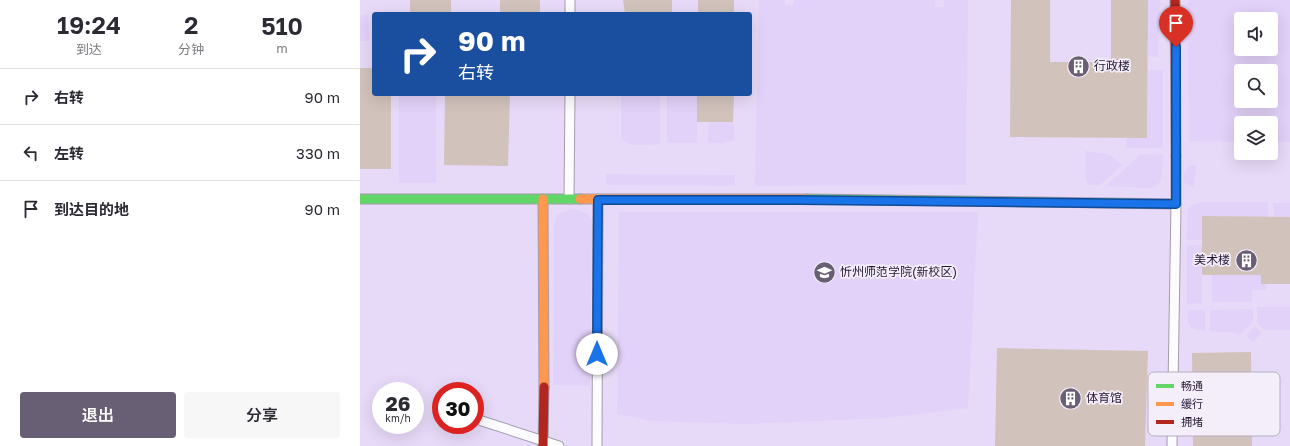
<!DOCTYPE html>
<html lang="zh">
<meta charset="utf-8">
<style>
:root{--surface:#fff;--page:#f7f7f7;--text:#2b2b33;--muted:#7c7c81;--line:#e1e1e2;--accent:#695f74}
body{margin:0;font-family:"Golos Text","Noto Sans SC",sans-serif;background:var(--page);color:var(--text);height:100vh;display:flex;flex-direction:column;font-size:15px;white-space:nowrap}
*{box-sizing:border-box;margin:0}
p{font-size:13px;color:var(--muted)}
.icon{flex:none;width:22px;height:22px;fill:none;stroke:currentColor;stroke-width:2;stroke-linecap:round;stroke-linejoin:round}
.map{position:relative;flex:1;overflow:hidden}
.panel{display:flex;flex-direction:column;background:var(--surface);width:360px}
.panel>*{flex:none}
.top-card{position:absolute;left:12px;top:12px;width:380px;height:84px;border-radius:4px;box-shadow:0 4px 16px #0002;background:#1a4fa0;color:#fff;overflow:hidden}
.fabs{position:absolute;left:874px;top:12px;display:grid;gap:8px}
.fabs a{display:grid;place-items:center;width:44px;height:44px;border-radius:4px;background:var(--surface);box-shadow:0 4px 16px #0002;font-size:20px}
.speed{position:absolute;left:12px;top:382px;display:flex;gap:8px;font-size:20px;font-weight:700;text-align:center}
.speed>*{display:grid;place-content:center;width:52px;height:52px;border-radius:50%;background:var(--surface);box-shadow:0 4px 16px #0002;line-height:1}
.speed small{font-size:10px;font-weight:400}
.speed .limit{border:6px solid #d22;background:#fff;color:#111}
.pin{position:absolute;display:grid;place-items:center;width:34px;height:34px;color:#fff;margin:-41px -17px;border-radius:50% 50% 50% 0;rotate:-45deg;box-shadow:0 0 4px #0007}
.pin .icon{rotate:45deg}
.me{position:absolute;width:44px;margin:-22px;rotate:0deg;stroke-linejoin:round;filter:drop-shadow(0 0 3px #0008)}
.turn{display:flex;align-items:center;gap:14px;height:84px;padding:0 20px;font-size:18px}
.turn .icon{width:52px;height:52px;stroke-width:2.5}
.turn b{display:block;font-size:28px;line-height:34px}
.eta{display:flex;justify-content:space-evenly;align-items:center;height:68px;text-align:center}
.eta b{font-size:24px;font-weight:600;line-height:28px}
.action{display:flex;gap:8px;margin-top:auto;padding:8px 20px}
.action a{flex:1;height:46px;border-radius:4px;background:var(--accent);color:#fff;font-size:16px;font-weight:600;line-height:46px;text-align:center}
.action a+a{background:var(--page);color:var(--text)}
ul{padding:0;list-style:none}
li{display:flex;align-items:center;gap:12px;height:56px;padding:0 20px;border-top:1px solid var(--line)}
li div{flex:1}
li b{display:block;font-size:15px}
li em{font-style:normal}
main{display:flex;flex:1;min-height:0}
.map>svg:first-child{display:block}
.built{fill:#e7daf8;fill-rule:evenodd}
.green{fill:#e2d1f8;fill-rule:evenodd}
.building{fill:#d2c2bc}
.lines{fill:none;stroke-linecap:round;stroke-linejoin:round}
.street-casing{stroke:#a49bad;stroke-width:11}
.fast-casing{stroke:#a49bad;stroke-width:11}
.slow-casing{stroke:#a49bad;stroke-width:11}
.jam-casing{stroke:#a49bad;stroke-width:11}
.street{stroke:#fcfbfd;stroke-width:9}
.fast{stroke:#63d668;stroke-width:9}
.slow{stroke:#ff974d;stroke-width:9}
.jam{stroke:#b3261e;stroke-width:9}
.route-casing{stroke:#114b97;stroke-width:10}
.route{stroke:#1a73e8;stroke-width:7}
.labels{text-anchor:middle;stroke-width:3.5;stroke-linejoin:round;paint-order:stroke}
.poi-label{font-size:12px;fill:#241830;stroke:#f4eefb;text-anchor:start}
.key{fill:#f4eefb;stroke:#b6aebe;stroke-width:1}
.key-label{font-size:11px;fill:#241830}
</style>
<main>
<section class="panel">
<div class="eta">
<div><b>19:24</b><p>到达</p></div>
<div><b>2</b><p>分钟</p></div>
<div><b>510</b><p>m</p></div>
</div>
<ul>
<li><svg class="icon" aria-label="right" viewBox="0 0 24 24"><path d="M7 20v-9h11M14 6l5 5-5 5"/></svg><div><b>右转</b></div><em>90 m</em></li>
<li><svg class="icon" aria-label="left" viewBox="0 0 24 24"><path d="M17 20v-9H6M10 6l-5 5 5 5"/></svg><div><b>左转</b></div><em>330 m</em></li>
<li><svg class="icon" aria-label="arrive" viewBox="0 0 24 24"><path d="M6 21V4h12l-3 4 3 4H6"/></svg><div><b>到达目的地</b></div><em>90 m</em></li>
</ul>
<div class="action"><a>退出</a><a>分享</a></div>
</section>
<div class="map">
<svg width="930" height="446" viewBox="0 0 930 446">
<rect width="100%" height="100%" fill="#eae4f2"/>
<path class="built" d="M 0,0 L 930,0 L 930,446 L 0,446 ZM 14,14 L 390,14 L 390,94 L 14,94 ZM 881,19 L 911,19 L 911,49 L 881,49 ZM 881,71 L 911,71 L 911,101 L 881,101 ZM 881,123 L 911,123 L 911,153 L 881,153 ZM 21,391 L 55,391 L 55,425 L 21,425 ZM 81,391 L 115,391 L 115,425 L 81,425 Z"/>
<path class="green" d="M 399,0 L 425,0 L 425,5 L 433,6 L 434,0 L 575,0 L 575,7 L 584,7 L 584,0 L 608,0 L 606,185 L 395,186 Z
M 788,0 L 800,0 L 798,57 L 788,56 Z
M 828,0 L 930,0 L 930,142 L 911,142 L 911,123 L 881,123 L 881,142 L 829,141 ZM 881,19 L 911,19 L 911,49 L 881,49 ZM 881,71 L 911,71 L 911,101 L 881,101 Z
M 8,15 L 9,41 L 0,41 L 0,16 Z
M 788,70 L 803,70 L 803,148 L 766,148 L 766,138 L 787,138 Z
M 39,94 L 76,94 L 76,183 L 39,183 Z
M 261,94 L 300,94 L 300,144 C 289,144 267,149 261,137 Z
M 307,94 L 337,94 L 337,143 L 307,143 Z
M 349,122 L 373,122 L 375,140 L 362,143 L 348,143 Z
M 725,151 L 749,154 L 762,165 L 740,185 L 730,185 L 726,181 Z
M 781,154 L 803,155 L 801,181 L 793,188 L 746,186 Z
M 830,165 L 836,165 L 834,187 C 819,184 822,174 830,165 Z
M 246,174 L 375,175 L 375,186 L 246,185 Z
M 843,202 L 908,202 L 908,217 L 843,216 L 842,240 L 827,240 L 828,209 L 831,206 Z
M 913,203 L 930,203 L 930,217 L 914,217 Z
M 212,209 C 221,210 227,212 232,220 L 230,386 L 193,385 L 194,225 L 197,215 Z
M 259,212 L 618,212 L 608,408 L 527,418 L 385,424 L 293,421 L 257,414 Z
M 827,245 L 842,245 L 842,303 L 827,304 Z
M 852,275 L 901,275 L 901,284 L 906,284 L 906,290 L 892,290 L 892,302 L 852,302 Z
M 897,307 L 930,307 L 930,330 L 905,330 L 897,323 Z
M 893,309 L 893,321 L 880,335 L 869,332 L 850,331 L 850,310 Z
M 828,310 L 845,310 L 845,331 C 827,330 828,326 828,310 Z
M 895,326 L 901,333 L 893,342 L 886,335 Z"/>
<path class="building" d="M 50,0 L 91,0 L 91,14 L 50,14 Z
M 140,0 L 180,0 L 180,14 L 140,14 Z
M 263,0 L 312,0 L 312,14 L 265,14 Z
M 338,0 L 374,0 L 374,14 L 338,14 Z
M 651,0 L 690,0 L 690,62 L 751,62 L 751,0 L 788,0 L 787,138 L 650,137 Z
M 0,68 L 14,68 L 14,94 L 31,94 L 31,169 L 0,169 Z
M 85,94 L 150,94 L 148,166 L 84,165 Z
M 337,94 L 374,94 L 373,122 L 337,122 Z
M 842,216 L 930,217 L 930,284 L 901,284 L 901,275 L 842,275 Z
M 637,348 L 788,351 L 785,446 L 635,446 Z
M 891,352 L 892,446 L 833,446 L 832,353 Z"/>
<g class="lines">
<defs>
<path id="street" d="M 210,14 L 210,0
M 209,199 L 210,94
M 122,421 L 199,446
M 237,446 L 238,199
M 812,446 L 816,204"/>
<path id="fast" d="M 0,199 L 220,199
M 447,199 L 816,204 L 816,156"/>
<path id="slow" d="M 183,199 L 184,387
M 220,199 L 447,199"/>
<path id="jam" d="M 815,0 L 816,156
M 183,446 L 184,387"/>
</defs>
<use href="#street" class="street-casing"/>
<use href="#fast" class="fast-casing"/>
<use href="#slow" class="slow-casing"/>
<use href="#jam" class="jam-casing"/>
<use href="#street" class="street"/>
<use href="#fast" class="fast"/>
<use href="#slow" class="slow"/>
<use href="#jam" class="jam"/>
</g>
<g class="lines">
<defs>
<path id="route" d="M 237,354 L 238,200 L 440,200 L 816,204 L 816,47"/>
</defs>
<use href="#route" class="route-casing"/>
<use href="#route" class="route"/>
</g>
<defs>
<symbol id="building-disc" viewBox="-11 -11 22 22"><circle r="9.5" fill="#695f74" stroke="#f4eefb"/><path d="M-4-6H4V6H1V3H-1V6H-4ZM-2.5-4.3h1.7v1.8h-1.7ZM.8-4.3h1.7v1.8H.8ZM-2.5-1h1.7V.8h-1.7ZM.8-1h1.7V.8H.8Z" fill="#fff"/></symbol>
<symbol id="university-disc" viewBox="-11 -11 22 22"><circle r="9.5" fill="#695f74" stroke="#f4eefb"/><path d="M0-5L7-2L0 1L-7-2ZM-4 1L0 2.5L4 1V4Q0 6-4 4Z" fill="#fff"/></symbol>
</defs>
<g fill-rule="evenodd">
<use href="#building-disc" x="706" y="54" width="25" height="25"/>
<use href="#building-disc" x="874" y="248" width="25" height="25"/>
<use href="#university-disc" x="452" y="260" width="25" height="25"/>
<use href="#building-disc" x="698" y="386" width="25" height="25"/>
</g>
<g class="labels">
<g class="poi-label">
<text x="734" y="70">行政楼</text>
<text x="870" y="264" text-anchor="end">美术楼</text>
<text x="480" y="276">忻州师范学院(新校区)</text>
<text x="726" y="402">体育馆</text>
</g>
</g>
<rect x="788" y="372" width="132" height="64" rx="6" class="key"/>
<rect x="796" y="384" width="18" height="4" fill="#63d668"/>
<rect x="796" y="402" width="18" height="4" fill="#ff974d"/>
<rect x="796" y="420" width="18" height="4" fill="#b3261e"/>
<g class="key-label">
<text x="821" y="390">畅通</text>
<text x="821" y="408">缓行</text>
<text x="821" y="426">拥堵</text>
</g>
</svg>
<div class="fabs">
<a><svg class="icon" aria-label="sound" viewBox="0 0 24 24"><path d="M4 9h4l5-4v14l-5-4H4zM17 9q2 3 0 6"/></svg></a>
<a><svg class="icon" aria-label="search" viewBox="0 0 24 24"><circle cx="10" cy="10" r="6"/><path d="M15 15l6 6"/></svg></a>
<a><svg class="icon" aria-label="layers" viewBox="0 0 24 24"><path d="M12 4l9 5-9 5-9-5zM3 14l9 5 9-5"/></svg></a>
</div>
<div class="speed"><div>26<small>km/h</small></div><div class="limit">30</div></div>
<div class="pin" style="left:816px;top:47px;background:#d93025"><svg class="icon" aria-label="arrive" viewBox="0 0 24 24"><path d="M6 21V4h12l-3 4 3 4H6"/></svg></div>
<svg class="me" style="left:237px;top:354px" viewBox="-20 -20 40 40"><circle r="19" fill="#fff"/><path d="M0-13L10 11 0 6-10 11z" fill="#1a73e8"/></svg>
<div class="top-card">
<div class="turn"><svg class="icon" aria-label="right" viewBox="0 0 24 24"><path d="M7 20v-9h11M14 6l5 5-5 5"/></svg><div><b>90 m</b>右转</div></div>
</div>
</div>
</main>
